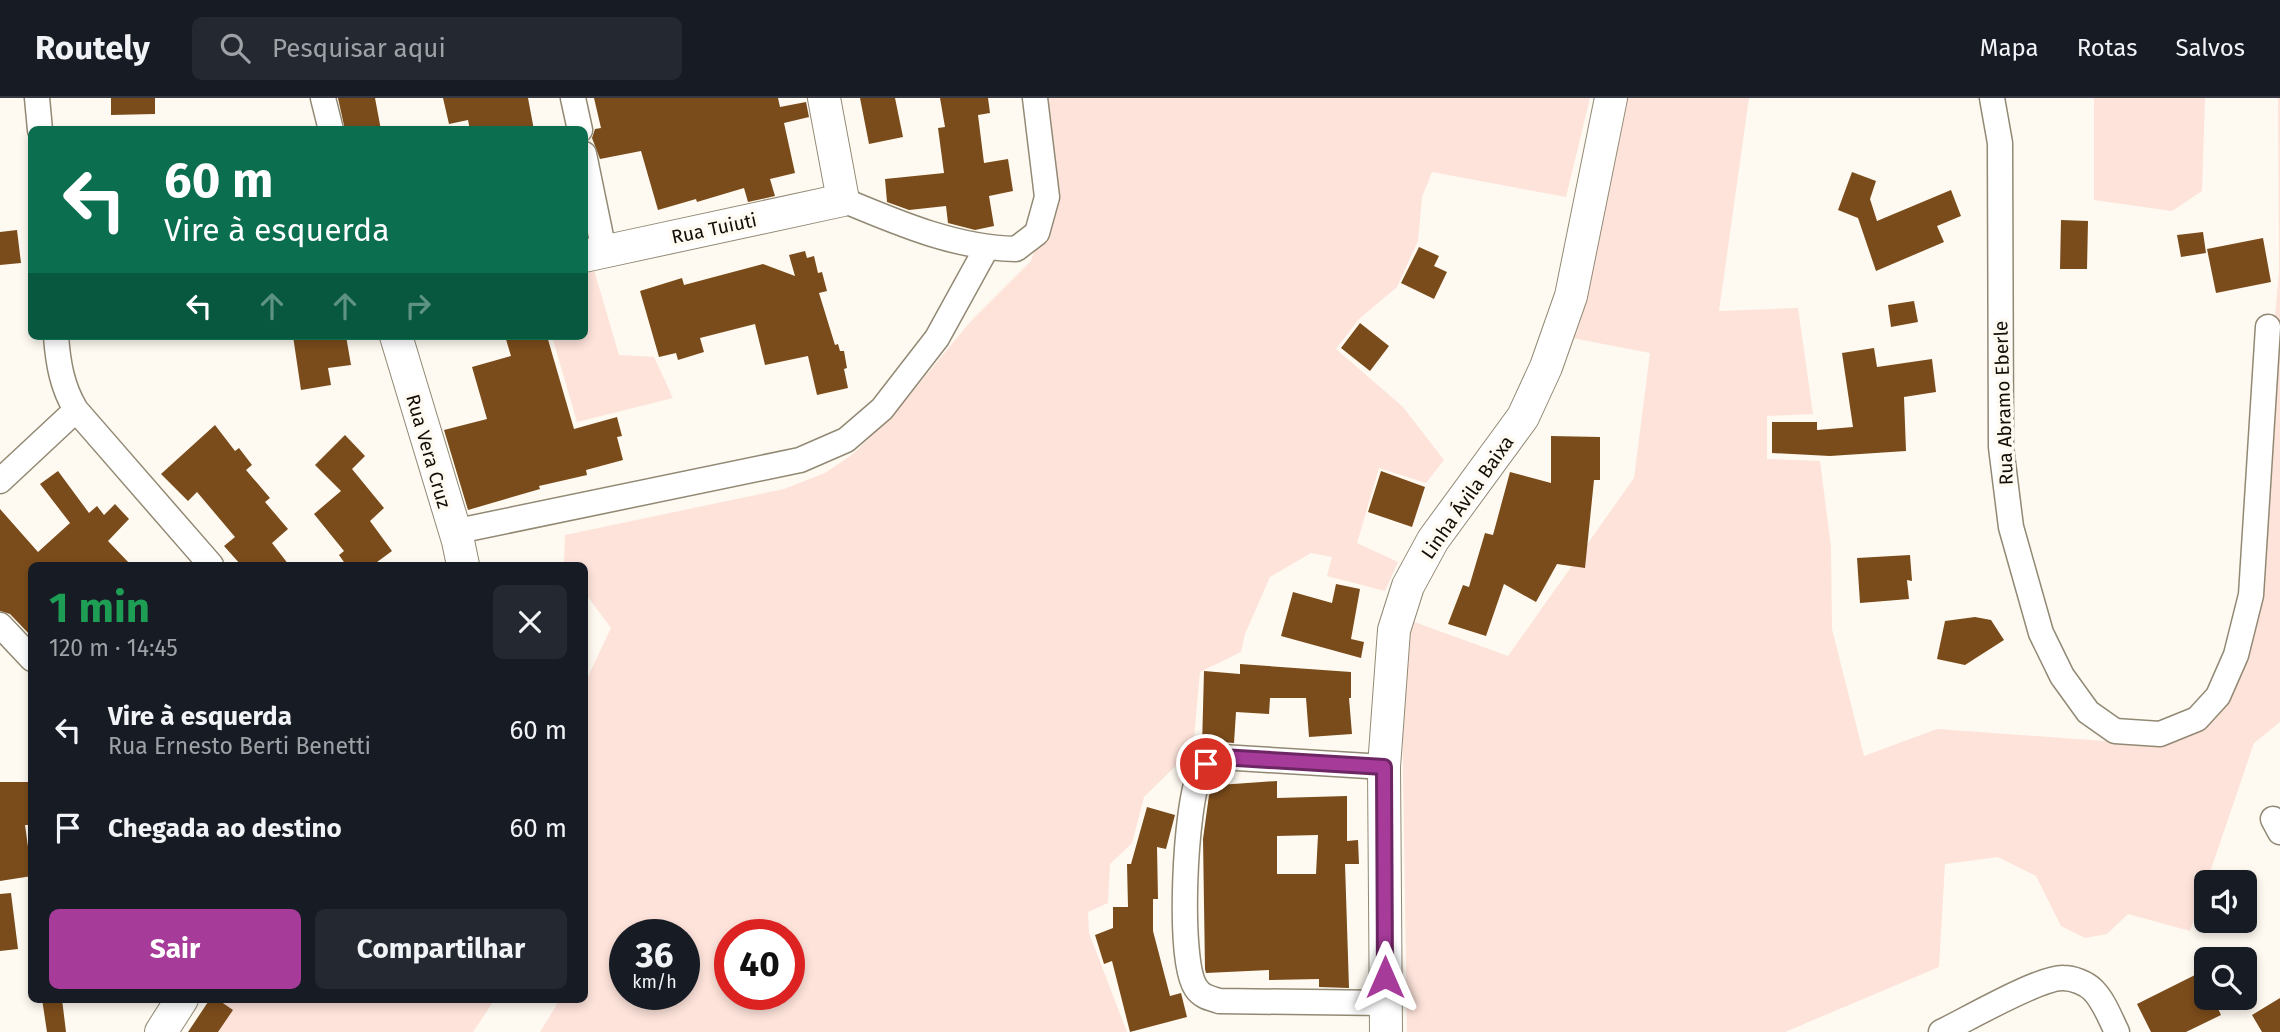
<!DOCTYPE html>
<html lang="pt">
<meta charset="utf-8">
<style>
:root{--surface:#171b24;--page:#242831;--text:#f1f3f6;--muted:#9ea1a6;--line:#363941;--accent:#a73b9a}
body{margin:0;font-family:"Fira Sans",sans-serif;background:var(--page);color:var(--text);height:100vh;display:flex;flex-direction:column;font-size:26px;white-space:nowrap}
*{box-sizing:border-box;margin:0}
p{font-size:23px;color:var(--muted)}
.icon{flex:none;width:38px;height:38px;fill:none;stroke:currentColor;stroke-width:2;stroke-linecap:round;stroke-linejoin:round}
.map{position:relative;flex:1;overflow:hidden}
.sheet{position:absolute;left:28px;top:464px;width:560px;height:441px;display:flex;flex-direction:column;background:var(--surface);border-radius:10px;box-shadow:0 4px 10px #0003}
.sheet>*{flex:none}
.hud{position:absolute;left:28px;top:28px;width:560px;height:214px;border-radius:10px;box-shadow:0 4px 10px #0003;background:#0b6e4f;color:#fff;overflow:hidden}
.fabs{position:absolute;left:2194px;top:772px;display:grid;gap:14px}
.fabs a{display:grid;place-items:center;width:63px;height:63px;border-radius:10px;background:var(--surface);box-shadow:0 4px 10px #0003;font-size:35px}
.speed{position:absolute;left:609px;top:821px;display:flex;gap:14px;font-size:35px;font-weight:700;text-align:center}
.speed>*{display:grid;place-content:center;width:91px;height:91px;border-radius:50%;background:var(--surface);box-shadow:0 4px 10px #0003;line-height:1}
.speed small{font-size:18px;font-weight:400}
.speed .limit{border:10px solid #d22;background:#fff;color:#111}
.pin{position:absolute;display:grid;place-items:center;width:60px;height:60px;color:#fff;margin:-30px;border:4px solid #fff;border-radius:50%;box-shadow:0 2px 7px #0007}
.me{position:absolute;width:77px;margin:-38px;rotate:0deg;stroke-linejoin:round;filter:drop-shadow(0 0 5px #0008)}
.turn{display:flex;align-items:center;gap:24px;height:147px;padding:0 21px;font-size:32px}
.turn .icon{width:91px;height:91px;stroke-width:2.5}
.turn b{display:block;font-size:49px;line-height:60px}
.lanes{display:flex;align-items:center;height:66px;padding:0 21px;background:#0003;justify-content:center;gap:35px;direction:ltr}
.lanes .off{opacity:.35}
.round{display:grid;place-items:center;flex:none;width:74px;height:74px;border-radius:10px;background:var(--page)}
.overview{display:flex;align-items:center;justify-content:space-between;height:119px;padding:0 21px}
h1{font-size:42px;font-weight:700;line-height:52px;color:#1e9e55}
.button{display:flex;gap:14px;margin-top:auto;padding:14px 21px}
.button a{flex:1;height:80px;border-radius:10px;background:var(--accent);color:#fff;font-size:28px;font-weight:700;line-height:80px;text-align:center}
.button a+a{background:var(--page);color:var(--text)}
ul{padding:0;list-style:none}
li{display:flex;align-items:center;gap:21px;height:98px;padding:0 21px}
li div{flex:1}
li b{display:block;font-size:26px}
li em{font-style:normal}
header{display:flex;align-items:center;gap:42px;box-sizing:border-box;height:98px;padding:0 35px;background:var(--surface);border-bottom:2px solid var(--line)}
header strong{font-size:33px}
nav{display:flex;gap:38px;margin-inline-start:auto;font-size:24px}
.search{width:490px;height:63px;background:var(--page);display:flex;align-items:center;gap:18px;box-sizing:border-box;padding:0 24px;border-radius:10px;color:var(--muted);font-size:26px}
.map>svg:first-child{display:block}
.green{fill:#fde3da;fill-rule:evenodd}
.building{fill:#7b4c1b;fill-rule:evenodd}
.lines{fill:none;stroke-linecap:round;stroke-linejoin:round}
.minor-casing{stroke:#928974;stroke-width:27}
.tertiary-casing{stroke:#928974;stroke-width:34}
.minor{stroke:#fff;stroke-width:24}
.tertiary{stroke:#fff;stroke-width:32}
.route-casing{stroke:#6d2664;stroke-width:18}
.route{stroke:#a73b9a;stroke-width:12}
.labels{text-anchor:middle;stroke-width:7;stroke-linejoin:round;paint-order:stroke}
.street-label{font-size:19px;fill:#120e07;stroke:#fefaf1}
</style>
<header>
<strong>Routely</strong>
<div class="search"><svg class="icon" aria-label="search" viewBox="0 0 24 24"><circle cx="10" cy="10" r="6"/><path d="M15 15l6 6"/></svg>Pesquisar aqui</div>
<nav><a>Mapa</a><a>Rotas</a><a>Salvos</a></nav>
</header>
<div class="map">
<svg width="2280" height="934" viewBox="0 0 2280 934">
<rect width="100%" height="100%" fill="#fefaf1"/>
<path class="green" d="M 1041,0 L 1590,0 L 1566,99 L 1432,74 L 1422,99 L 1418,143 L 1397,189 L 1359,221 L 1336,251 L 1403,309 L 1444,362 L 1426,385 L 1379,370 L 1357,445 L 1398,464 L 1385,493 L 1327,478 L 1332,459 L 1311,455 L 1270,479 L 1245,536 L 1241,554 L 1200,574 L 1193,651 L 1144,699 L 1132,745 L 1110,766 L 1108,805 L 1088,814 L 1089,835 L 1127,934 L 540,934 L 556,908 L 557,901 L 584,901 L 585,585 L 611,530 L 585,495 L 584,467 L 564,467 L 565,437 L 784,391 L 825,375 L 853,356 L 893,317 L 971,223 L 1031,163 L 1046,119 ZM 625,836 L 684,836 L 684,896 L 625,896 ZM 730,836 L 789,836 L 789,896 L 730,896 Z
M 1628,0 L 1749,0 L 1719,213 L 1798,210 L 1813,316 L 1767,318 L 1767,361 L 1820,363 L 1831,449 L 1832,531 L 1864,658 L 1937,631 L 2159,647 L 2244,557 L 2279,174 L 2278,0 L 2280,0 L 2280,624 L 2254,645 L 2190,833 L 2128,816 L 2107,836 L 2085,840 L 2061,828 L 2036,778 L 1998,759 L 1945,766 L 1939,869 L 1785,934 L 1407,934 L 1401,542 L 1406,521 L 1508,558 L 1634,380 L 1650,255 L 1572,240 L 1588,193 Z
M 2094,0 L 2205,0 L 2202,93 L 2172,113 L 2094,102 Z
M 594,172 L 619,257 L 654,259 L 673,300 L 577,324 L 552,238 L 584,238 L 585,175 Z
M 221,901 L 495,901 L 473,934 L 200,934 Z"/>
<path class="building" d="M 111,0 L 155,0 L 155,16 L 111,17 Z
M 338,0 L 375,0 L 381,32 L 345,32 Z
M 443,0 L 528,0 L 534,32 L 470,32 L 468,22 L 449,26 Z
M 594,0 L 778,0 L 780,9 L 806,4 L 809,19 L 784,25 L 795,75 L 770,81 L 775,98 L 748,104 L 744,90 L 697,104 L 696,101 L 658,112 L 641,53 L 600,61 L 592,40 L 595,31 L 601,30 Z
M 860,0 L 895,0 L 903,39 L 869,46 Z
M 940,0 L 988,0 L 990,15 L 978,17 L 984,65 L 1008,61 L 1013,93 L 989,98 L 994,128 L 975,132 L 948,125 L 946,108 L 909,112 L 887,104 L 885,81 L 944,75 L 938,30 L 945,29 Z
M 1852,74 L 1876,83 L 1870,101 L 1877,123 L 1951,92 L 1961,118 L 1937,128 L 1944,144 L 1876,173 L 1858,120 L 1838,112 Z
M 2061,122 L 2088,123 L 2087,171 L 2060,171 Z
M 17,132 L 21,165 L 0,167 L 0,134 Z
M 2203,134 L 2206,155 L 2181,159 L 2177,137 Z
M 2263,140 L 2271,184 L 2216,195 L 2207,151 Z
M 1419,149 L 1439,158 L 1434,168 L 1447,174 L 1434,201 L 1401,185 Z
M 805,153 L 807,160 L 814,158 L 818,175 L 822,174 L 827,193 L 819,195 L 835,247 L 838,246 L 840,253 L 844,253 L 847,270 L 844,271 L 848,290 L 817,297 L 808,258 L 765,267 L 755,226 L 700,240 L 704,254 L 678,262 L 676,255 L 659,259 L 640,193 L 682,180 L 684,187 L 763,166 L 795,178 L 789,157 Z
M 1914,203 L 1918,224 L 1891,229 L 1888,207 Z
M 1360,225 L 1389,248 L 1370,273 L 1341,250 Z
M 293,238 L 346,238 L 351,267 L 328,270 L 331,287 L 301,292 Z
M 505,238 L 547,238 L 574,331 L 617,319 L 622,338 L 617,339 L 623,362 L 586,372 L 587,377 L 539,388 L 540,391 L 468,412 L 444,332 L 487,321 L 472,269 L 511,258 Z
M 1874,250 L 1877,269 L 1932,261 L 1936,294 L 1904,299 L 1906,353 L 1830,358 L 1772,355 L 1772,324 L 1817,324 L 1817,332 L 1853,329 L 1842,255 Z
M 215,327 L 235,353 L 239,350 L 252,367 L 246,372 L 270,400 L 265,404 L 288,431 L 272,445 L 289,467 L 241,467 L 224,448 L 235,439 L 197,394 L 188,403 L 161,376 Z
M 345,337 L 365,358 L 352,371 L 384,410 L 370,423 L 392,453 L 373,467 L 346,467 L 339,457 L 344,453 L 314,416 L 341,393 L 315,367 Z
M 1551,338 L 1600,339 L 1600,382 L 1594,382 L 1585,470 L 1557,466 L 1536,504 L 1504,486 L 1486,538 L 1448,526 L 1463,487 L 1469,489 L 1485,435 L 1493,437 L 1510,374 L 1551,385 Z
M 58,373 L 89,415 L 97,408 L 104,417 L 115,406 L 129,421 L 108,443 L 131,467 L 32,467 L 32,539 L 10,516 L 0,513 L 0,411 L 38,454 L 70,425 L 40,386 Z
M 1381,373 L 1425,389 L 1412,429 L 1368,414 Z
M 1910,457 L 1912,483 L 1907,482 L 1909,501 L 1860,505 L 1857,460 Z
M 1336,486 L 1360,491 L 1351,541 L 1364,544 L 1361,560 L 1281,538 L 1293,494 L 1332,505 Z
M 1975,519 L 1991,522 L 2004,542 L 1965,567 L 1937,561 L 1945,523 Z
M 1240,566 L 1351,574 L 1351,600 L 1349,600 L 1352,636 L 1309,639 L 1306,600 L 1270,600 L 1269,616 L 1236,614 L 1234,645 L 1221,644 L 1202,648 L 1204,573 L 1240,576 Z
M 1277,683 L 1277,700 L 1347,698 L 1347,743 L 1358,742 L 1359,766 L 1345,766 L 1349,890 L 1319,889 L 1319,881 L 1269,882 L 1269,872 L 1206,875 L 1205,871 L 1203,741 L 1209,697 L 1219,687 ZM 1318,737 L 1316,776 L 1277,776 L 1277,738 Z
M 0,684 L 32,684 L 32,727 L 25,727 L 32,778 L 0,783 Z
M 1147,709 L 1175,717 L 1166,751 L 1157,749 L 1158,801 L 1153,801 L 1153,833 L 1170,898 L 1181,895 L 1187,919 L 1130,934 L 1112,863 L 1104,866 L 1095,837 L 1113,830 L 1113,809 L 1128,809 L 1127,766 L 1131,766 Z
M 11,795 L 18,851 L 0,853 L 0,796 Z
M 2201,874 L 2207,887 L 2207,900 L 2213,900 L 2221,917 L 2186,934 L 2151,934 L 2137,906 Z
M 2280,900 L 2280,934 L 2262,934 L 2252,917 Z
M 42,901 L 62,901 L 66,934 L 47,934 Z
M 210,901 L 217,901 L 233,912 L 218,934 L 188,934 Z"/>
<g class="lines">
<defs>
<path id="minor" d="M 37,0 L 40,32
M 323,0 L 331,32
M 573,0 L 580,32
M 1992,0 L 2000,45 L 2001,349 L 2011,429 L 2041,535 L 2062,578 L 2088,614 L 2115,633 L 2160,636 L 2197,621 L 2218,598 L 2236,557 L 2251,497 L 2268,229
M 584,56 L 604,153
M 843,102 C 898,125 956,150 1016,151 L 1037,135 L 1047,99 L 1035,0
M 56,238 C 58,265 62,289 76,312 L 211,467
M 0,383 L 76,312
M 453,434 L 800,362 L 846,342 L 882,311 L 937,240 L 986,151
M 0,527 L 32,561
M 1384,669 L 1221,659 C 1212,663 1205,666 1200,675 C 1185,705 1177,863 1196,890 C 1202,899 1210,900 1219,903 L 1385,905
M 2273,721 L 2280,734
M 1941,934 C 1966,922 2040,879 2063,880 C 2073,880 2086,885 2093,892 C 2104,903 2110,920 2117,934"/>
<path id="tertiary" d="M 584,158 L 843,102 L 824,0
M 396,238 L 458,443 L 463,467
M 161,934 L 182,901
M 1386,934 L 1384,669 L 1394,532 L 1408,488 L 1433,442 L 1523,319 L 1546,269 L 1571,198 L 1611,0"/>
</defs>
<use href="#minor" class="minor-casing"/>
<use href="#tertiary" class="tertiary-casing"/>
<use href="#minor" class="minor"/>
<use href="#tertiary" class="tertiary"/>
</g>
<g class="lines">
<defs>
<path id="route" d="M 1206,666 L 1221,659 L 1384,669 L 1385,879"/>
</defs>
<use href="#route" class="route-casing"/>
<use href="#route" class="route"/>
</g>
<g class="labels">
<g class="street-label">
<text transform="translate(714 130) rotate(-12)" y="7">Rua Tuiuti</text>
<text transform="translate(2003 305) rotate(-92)" y="7">Rua Abramo Eberle</text>
<text transform="translate(429 353) rotate(74)" y="7">Rua Vera Cruz</text>
<text transform="translate(1467 399) rotate(-55)" y="7">Linha Ávila Baixa</text>
</g>
</g>
</svg>
<div class="fabs">
<a><svg class="icon" aria-label="sound" viewBox="0 0 24 24"><path d="M4 9h4l5-4v14l-5-4H4zM17 9q2 3 0 6"/></svg></a>
<a><svg class="icon" aria-label="search" viewBox="0 0 24 24"><circle cx="10" cy="10" r="6"/><path d="M15 15l6 6"/></svg></a>
</div>
<div class="speed"><div>36<small>km/h</small></div><div class="limit">40</div></div>
<div class="pin" style="left:1206px;top:666px;background:#d93025"><svg class="icon" aria-label="arrive" viewBox="0 0 24 24"><path d="M6 21V4h12l-3 4 3 4H6"/></svg></div>
<svg class="me" style="left:1385px;top:879px" viewBox="-20 -20 40 40"><path d="M0-17L14 15 0 8-14 15z" fill="#a73b9a" stroke="#fff" stroke-width="4"/></svg>
<div class="hud">
<div class="turn"><svg class="icon" aria-label="left" viewBox="0 0 24 24"><path d="M17 20v-9H6M10 6l-5 5 5 5"/></svg><div><b>60 m</b>Vire à esquerda</div></div>
<div class="lanes"><svg class="icon" aria-label="left" viewBox="0 0 24 24"><path d="M17 20v-9H6M10 6l-5 5 5 5"/></svg><svg class="icon off" aria-label="ahead" viewBox="0 0 24 24"><path d="M12 20V5M6 11l6-6 6 6"/></svg><svg class="icon off" aria-label="ahead" viewBox="0 0 24 24"><path d="M12 20V5M6 11l6-6 6 6"/></svg><svg class="icon off" aria-label="right" viewBox="0 0 24 24"><path d="M7 20v-9h11M14 6l5 5-5 5"/></svg></div>
</div>
<section class="sheet">
<div class="overview"><div><h1>1 min</h1><p>120 m · 14:45</p></div><a class="round"><svg class="icon" aria-label="close" viewBox="0 0 24 24"><path d="M6 6l12 12M18 6L6 18"/></svg></a></div>
<ul>
<li><svg class="icon" aria-label="left" viewBox="0 0 24 24"><path d="M17 20v-9H6M10 6l-5 5 5 5"/></svg><div><b>Vire à esquerda</b><p>Rua Ernesto Berti Benetti</p></div><em>60 m</em></li>
<li><svg class="icon" aria-label="arrive" viewBox="0 0 24 24"><path d="M6 21V4h12l-3 4 3 4H6"/></svg><div><b>Chegada ao destino</b></div><em>60 m</em></li>
</ul>
<div class="button"><a>Sair</a><a>Compartilhar</a></div>
</section>
</div>
